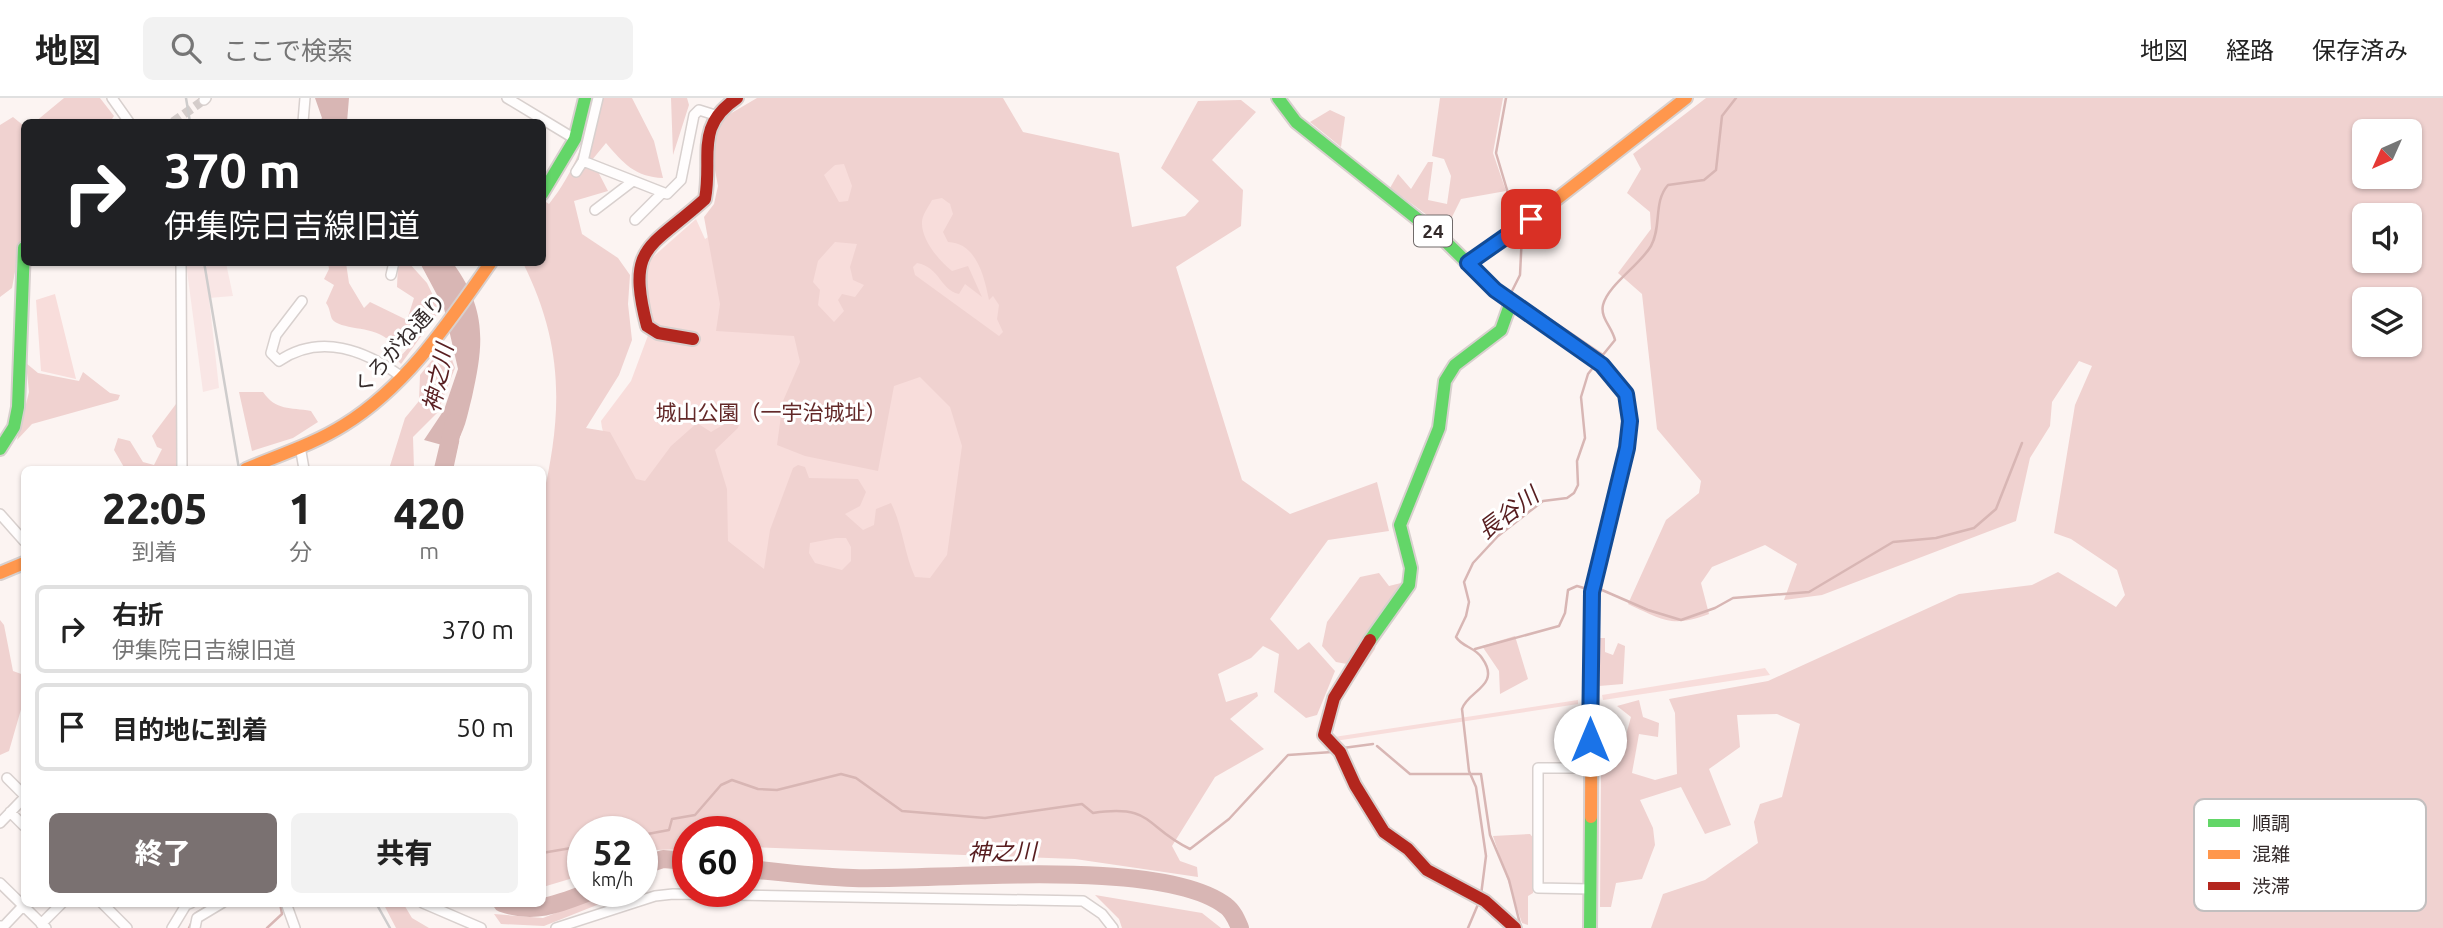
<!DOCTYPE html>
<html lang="ja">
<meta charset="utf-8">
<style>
:root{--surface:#fff;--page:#f2f2f2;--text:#222;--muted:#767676;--line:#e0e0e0;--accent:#7a7171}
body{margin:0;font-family:Ubuntu,"Noto Sans JP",sans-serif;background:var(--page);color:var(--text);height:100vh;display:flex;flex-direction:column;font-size:26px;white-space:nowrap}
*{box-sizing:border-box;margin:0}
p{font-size:23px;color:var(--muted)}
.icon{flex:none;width:38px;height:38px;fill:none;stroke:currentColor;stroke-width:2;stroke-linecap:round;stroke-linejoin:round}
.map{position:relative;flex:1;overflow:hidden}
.sheet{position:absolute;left:21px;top:368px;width:525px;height:441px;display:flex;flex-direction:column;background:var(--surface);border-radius:10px;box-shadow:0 2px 5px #0004}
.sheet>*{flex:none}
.guide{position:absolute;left:21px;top:21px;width:525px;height:147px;border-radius:10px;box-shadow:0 2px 5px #0004;background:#202124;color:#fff;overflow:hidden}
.needle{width:46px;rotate:225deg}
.buttons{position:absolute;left:2352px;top:21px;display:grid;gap:14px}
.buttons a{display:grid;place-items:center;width:70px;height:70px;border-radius:10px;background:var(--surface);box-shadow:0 2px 5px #0004;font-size:35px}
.speed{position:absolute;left:567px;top:718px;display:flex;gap:14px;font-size:35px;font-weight:700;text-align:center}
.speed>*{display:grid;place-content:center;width:91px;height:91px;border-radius:50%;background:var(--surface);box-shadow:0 2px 5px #0004;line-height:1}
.speed small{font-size:18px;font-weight:400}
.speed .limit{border:10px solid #d22;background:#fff;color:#111}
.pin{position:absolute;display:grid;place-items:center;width:60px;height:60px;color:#fff;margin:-30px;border-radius:14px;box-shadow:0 4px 10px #0006}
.me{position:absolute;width:77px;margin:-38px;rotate:0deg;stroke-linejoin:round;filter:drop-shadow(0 0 5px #0008)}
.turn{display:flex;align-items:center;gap:24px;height:147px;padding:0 28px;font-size:32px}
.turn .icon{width:91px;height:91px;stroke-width:2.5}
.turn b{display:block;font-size:49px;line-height:60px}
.eta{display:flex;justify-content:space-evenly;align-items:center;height:119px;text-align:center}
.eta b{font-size:42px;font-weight:800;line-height:49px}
.primary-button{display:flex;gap:14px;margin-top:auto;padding:14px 28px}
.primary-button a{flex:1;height:80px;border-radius:10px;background:var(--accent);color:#fff;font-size:28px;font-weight:800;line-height:80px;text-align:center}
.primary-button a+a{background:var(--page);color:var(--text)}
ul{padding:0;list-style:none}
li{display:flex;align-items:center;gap:21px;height:88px;margin:0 14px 10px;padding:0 14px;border:4px solid var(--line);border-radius:10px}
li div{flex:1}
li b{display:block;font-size:26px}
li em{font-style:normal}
header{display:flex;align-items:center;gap:42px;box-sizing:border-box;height:98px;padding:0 35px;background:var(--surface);border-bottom:2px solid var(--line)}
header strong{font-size:33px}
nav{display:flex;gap:38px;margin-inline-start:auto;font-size:24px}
.search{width:490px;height:63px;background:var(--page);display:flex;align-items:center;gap:18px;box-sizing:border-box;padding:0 24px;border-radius:10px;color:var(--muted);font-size:26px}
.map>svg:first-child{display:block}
.built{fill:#f9e6e5}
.green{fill:#f8dddb}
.forest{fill:#f0d2d0;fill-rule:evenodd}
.water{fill:#d8b6b4}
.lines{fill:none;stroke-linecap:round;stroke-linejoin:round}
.stream{stroke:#d8b6b4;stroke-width:2.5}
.river{stroke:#d8b6b4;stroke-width:18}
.street-tunnel{stroke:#d4ccca;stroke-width:9;stroke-dasharray:9 4.5;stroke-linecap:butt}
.street-casing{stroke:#d8d0ce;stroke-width:12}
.fast-casing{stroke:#d8d0ce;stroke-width:16}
.slow-casing{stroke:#d8d0ce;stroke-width:16}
.jam-casing{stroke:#d8d0ce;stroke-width:16}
.street{stroke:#fffdfd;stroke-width:9}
.fast{stroke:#63d668;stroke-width:12}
.slow{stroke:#ff974d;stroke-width:12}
.jam{stroke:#b3261e;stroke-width:12}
.rail{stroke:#cecccc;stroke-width:2.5}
.route-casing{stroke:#114b97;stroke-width:18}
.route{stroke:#1a73e8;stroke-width:12}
.labels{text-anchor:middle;stroke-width:6;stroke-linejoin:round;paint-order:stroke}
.shield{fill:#fff;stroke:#716b6b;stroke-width:2}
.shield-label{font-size:19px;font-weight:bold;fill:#342b2b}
.street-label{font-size:21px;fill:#342b2b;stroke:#fff}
.park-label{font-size:21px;fill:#632929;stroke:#fff}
.water-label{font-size:23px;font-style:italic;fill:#581e20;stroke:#fff}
.key{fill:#fff;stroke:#c2bfbf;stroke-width:2}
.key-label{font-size:19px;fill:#342b2b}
</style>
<header>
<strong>地図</strong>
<div class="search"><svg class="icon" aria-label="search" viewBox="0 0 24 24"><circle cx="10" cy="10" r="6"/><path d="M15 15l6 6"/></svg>ここで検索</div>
<nav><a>地図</a><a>経路</a><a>保存済み</a></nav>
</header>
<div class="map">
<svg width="2443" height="830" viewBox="0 0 2443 830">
<rect width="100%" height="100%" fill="#fcf4f2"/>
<path class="built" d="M 186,165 L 226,165 L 233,198 L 209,200 L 219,290 L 203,294 Z"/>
<path class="green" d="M 801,56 L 920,65 L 1029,214 L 948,280 L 975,340 L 942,481 L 756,486 C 710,449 607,384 601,323 L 631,283 L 653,224 L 645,190 L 646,165 L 696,121 L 705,141 L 748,114 Z
M 55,196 L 76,281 L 41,273 L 36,202 Z
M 1765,570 L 1770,577 L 1603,602 L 1602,597 Z
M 1578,602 L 1578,606 L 1335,643 L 1334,639 Z"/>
<path class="forest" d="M 64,0 L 100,0 L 114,18 L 110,24 L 35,24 Z
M 595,0 L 632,0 L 654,43 L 663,80 C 635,79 623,65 606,45 L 592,62 L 608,93 L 574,103 L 582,136 L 618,160 L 630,177 L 628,206 L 632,242 L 619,277 L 586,330 L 610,334 L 636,381 L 645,383 L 671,348 L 697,325 L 711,334 L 723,327 L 727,317 L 740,323 L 738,330 L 715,352 L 727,391 L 728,443 L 764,471 L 770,432 L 793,370 L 798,367 L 805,369 L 809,380 L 858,381 L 866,394 L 860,408 L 845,416 L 863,432 L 874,427 L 876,411 L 891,405 C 903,429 904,455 915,479 L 930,480 L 947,457 L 962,348 L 950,309 L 920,279 L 894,288 L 878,373 L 805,358 L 777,347 L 783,303 L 800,264 L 794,238 L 716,233 L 720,206 L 704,119 L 714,106 L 718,88 L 710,46 L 723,20 L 757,0 L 1003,0 L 1023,34 L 1119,55 L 1132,129 L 1185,118 L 1199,103 L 1161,70 L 1198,3 L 1241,2 L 1256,14 L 1212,62 L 1243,92 L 1241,128 L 1176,169 L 1242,382 L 1290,416 L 1377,384 L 1389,433 L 1328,442 L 1270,521 L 1298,552 L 1309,544 L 1335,573 L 1317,617 L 1306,620 L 1274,594 L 1279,556 L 1263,548 L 1251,560 L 1218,576 L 1226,604 L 1257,594 L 1258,598 L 1230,621 L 1264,651 L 1215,679 L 1172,748 L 1180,763 L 1197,769 L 1198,779 L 1075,761 L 747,749 L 747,733 L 688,733 L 688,751 L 655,752 L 642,757 L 642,733 L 583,733 L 583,777 L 543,789 L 542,403 C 563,315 564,247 523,165 L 542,164 L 543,102 L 549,106 C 575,73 586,41 595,0 ZM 844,66 L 852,88 L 848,103 L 839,104 L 824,77 L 835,67 ZM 942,100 L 950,106 L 953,116 L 943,134 L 948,144 C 976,145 984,177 989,202 L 993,198 L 999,207 L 997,221 L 1003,234 L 999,238 L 915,177 L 913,169 L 917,165 C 941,170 939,191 959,196 L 965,186 L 982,199 L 968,168 L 952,173 C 939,163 921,141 922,124 C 922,117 929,108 932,102 ZM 835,144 L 857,146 L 850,169 L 853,182 L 864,187 L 855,199 L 842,196 L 838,202 L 844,213 L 834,224 L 818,207 L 820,192 L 813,184 L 818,163 ZM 836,440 L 846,440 L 851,449 L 851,463 L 842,472 L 815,465 L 809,455 L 810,445 Z
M 671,0 L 687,0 L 689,7 L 673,57 Z
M 1440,0 L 1503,0 L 1493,55 L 1506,93 L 1461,101 L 1446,131 L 1390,90 L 1398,76 L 1411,91 L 1428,64 L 1433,64 L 1428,102 L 1447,106 L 1451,78 L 1444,61 L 1432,58 Z
M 1706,0 L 2443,0 L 2443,830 L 1651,830 L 1663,796 L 1705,782 L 1758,745 L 1754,724 L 1760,706 L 1782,699 L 1800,626 L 1777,616 L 1737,617 L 1740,649 L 1709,671 L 1731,727 L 1705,736 L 1681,689 L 1640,702 L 1653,730 L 1655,747 L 1642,781 L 1616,785 L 1611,809 L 1600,809 L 1601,670 L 1619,662 L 1631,619 L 1617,608 L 1639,602 L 1643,619 L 1659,625 L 1658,639 L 1639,636 L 1632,675 L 1655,682 L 1677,676 L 1675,615 L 1669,601 L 1768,583 L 1959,496 L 2032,487 L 2058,474 L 2116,509 L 2125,497 L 2117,472 L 2071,441 L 2054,435 L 2075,307 L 2092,268 L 2079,263 L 2052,304 L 2050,328 L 2030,360 L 2016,423 L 1822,497 L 1784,502 L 1797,466 L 1765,447 L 1712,469 L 1701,485 L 1709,516 C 1672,530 1663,522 1628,506 L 1666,422 L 1699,395 L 1701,383 L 1657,331 L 1642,196 L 1618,175 L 1651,131 L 1650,114 L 1627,95 L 1641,71 L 1633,56 ZM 2364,33 L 2410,33 L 2410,79 L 2364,79 ZM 2364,117 L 2410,117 L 2410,163 L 2364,163 ZM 2364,201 L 2410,201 L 2410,247 L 2364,247 Z
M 1330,12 L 1345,19 L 1341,49 L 1310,24 Z
M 13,19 L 24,28 L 24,126 L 12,190 L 0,199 L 0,27 Z
M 328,165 L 346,165 L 349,185 L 364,210 L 370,204 L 407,222 L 414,200 L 397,189 L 398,165 L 409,165 L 427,185 L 440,212 L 401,266 L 397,262 L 410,248 L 398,237 L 386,240 C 371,228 340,232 332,221 C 330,217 330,210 326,205 L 334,187 L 324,181 L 329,171 Z
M 446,245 L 455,270 L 437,315 L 413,339 L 414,371 L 389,371 L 405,320 L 419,303 L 420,277 Z
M 26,265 L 38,275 L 79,283 L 83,274 L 110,295 L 120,297 L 118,302 L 32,326 L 17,342 L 29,294 Z
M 239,294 L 263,294 C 276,313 290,309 311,313 L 318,324 L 293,340 L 252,353 Z
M 176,306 L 177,371 L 125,371 L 114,352 L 118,340 L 130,343 L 143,364 L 154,367 L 162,351 L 157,349 L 152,338 Z
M 1379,475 L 1389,488 L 1401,485 L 1383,511 L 1375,551 L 1363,569 L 1336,564 L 1322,548 L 1327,524 L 1360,479 Z
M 0,522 L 4,527 L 13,573 L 24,577 L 24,601 L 9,653 L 0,657 Z
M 1515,538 L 1528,581 L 1500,596 L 1499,573 L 1482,548 Z
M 1598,540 L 1605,540 L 1605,554 L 1613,557 L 1618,545 L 1625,548 L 1623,586 L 1599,588 Z
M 1530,736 L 1535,742 L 1533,795 L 1528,798 L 1528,827 L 1522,825 L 1493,738 Z
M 611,793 L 632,793 L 544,828 L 501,826 L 494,816 L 543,820 Z
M 1095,797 L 1202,815 L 1221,830 L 1122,830 L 1119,821 Z
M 383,805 L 403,805 L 412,820 L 429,830 L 396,830 Z"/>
<path class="water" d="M 315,0 L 349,0 L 347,24 L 319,24 L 322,20 Z
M 420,165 L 453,165 C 487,212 484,245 472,299 C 467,318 465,334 453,350 L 424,342 L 444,312 L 458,271 L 444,210 Z"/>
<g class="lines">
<path class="stream" d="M 1506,0 L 1496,55 L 1516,122
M 1511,195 L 1520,177 L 1522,136
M 1517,199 L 1603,257
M 1602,258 L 1615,242 C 1612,229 1600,220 1603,207 C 1608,187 1640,167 1651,148 C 1662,128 1653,104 1668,87 L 1704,82 L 1716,72 L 1722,18 L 1736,0
M 452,371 L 458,343
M 1602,492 L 1648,512 L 1681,522 L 1715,510 L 1733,500 L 1809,494 L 1893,444 L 1936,440 L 1974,430 L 1996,411 L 2022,345
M 1475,551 L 1559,528 L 1565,515 L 1568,492 L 1577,488 L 1584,490
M 1377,648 L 1410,676 L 1481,676 L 1490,737 L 1509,782 L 1520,826
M 1343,650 L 1373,646
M 642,737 L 669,732 L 672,721 L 695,717 L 721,687 L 732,682 L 758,691 L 777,692 L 841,676 L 856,680 L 902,713 L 985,720 L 1082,706 L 1093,715 C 1154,706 1144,729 1190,751 L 1229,721 L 1288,657 L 1332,654
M 542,755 L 583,748
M 1481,797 L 1486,758 L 1476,689 L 1469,673 L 1462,611 C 1467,593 1502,588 1482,560 C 1475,549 1462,549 1456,539 L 1466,518 L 1469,504 L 1464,484 L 1473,465 L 1498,438 L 1543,403 L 1567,400 L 1574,395 L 1578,387 L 1577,363 L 1585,340 L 1581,299 L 1588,276 L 1595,267
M 189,830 L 196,815 L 209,808
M 267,830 L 282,816 L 280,805
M 1468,830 L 1479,804"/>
<path class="river" d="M 443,371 L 454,325
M 642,768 L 663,761 L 688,763
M 747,771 C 782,774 818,779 853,780 C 939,783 1161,758 1226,808 C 1233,813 1237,823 1240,830
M 502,805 C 535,817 561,805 592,793"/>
<path class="street-tunnel" d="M 173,24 L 204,2"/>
<defs>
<path id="street" d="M 112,0 L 129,24
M 507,0 L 575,41
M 598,0 L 583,63 L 667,96 L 681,82 L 694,17 L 699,12 L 715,17
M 204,2 L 206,0
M 303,24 L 305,0
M 576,74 L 583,63
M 595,112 L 633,83
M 635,122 L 662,95
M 181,164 L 182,371
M 391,177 L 394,164
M 302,203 L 276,237 L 271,255 L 279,263 C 320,235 365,252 402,279
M 300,348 L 304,371
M 0,416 L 24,443
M 7,680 L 24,697
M 10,714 L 24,728
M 0,725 L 24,700
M 0,785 L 46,830
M 1590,791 L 1538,790 L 1538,670 L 1590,670
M 102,805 L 127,830
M 286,805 L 295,830
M 423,805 L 481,830
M 41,826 L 62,805
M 0,828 L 4,828 L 23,808
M 172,830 L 186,807 L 191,805
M 195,830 L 197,820 L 222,805
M 556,830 L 655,798 L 673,796 L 1083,803 L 1102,816 L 1113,830"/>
<path id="fast" d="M 1278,0 L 1296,24 L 1445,143 L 1495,192 L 1602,267 L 1626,296 L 1630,323 L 1627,350 L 1608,427
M 542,96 L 575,41 L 585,0
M 0,351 L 14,329 L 18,309 L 24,150
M 1370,542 L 1409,487 L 1411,470 L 1400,427 L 1439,330 L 1445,283 L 1455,267 L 1501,232 L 1511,204
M 1590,830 L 1591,719"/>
<path id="slow" d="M 1468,165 L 1512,136 L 1686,0
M 246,371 C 279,357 314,346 344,327 C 407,288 449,224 491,164
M 0,475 L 24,465
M 1591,719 L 1592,494 L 1608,427"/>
<path id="jam" d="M 693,241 L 658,235 L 647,228 C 626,146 650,151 705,101 C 713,58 694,29 737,0
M 1370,542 L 1334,600 L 1324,637 L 1340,654 L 1355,687 L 1384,734 L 1408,751 L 1427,772 L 1485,803 L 1515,830"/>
</defs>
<use href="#street" class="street-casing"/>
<use href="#fast" class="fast-casing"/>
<use href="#slow" class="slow-casing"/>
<use href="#jam" class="jam-casing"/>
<use href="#street" class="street"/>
<use href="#fast" class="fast"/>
<use href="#slow" class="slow"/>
<use href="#jam" class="jam"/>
<path class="rail" d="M 186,0 L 190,24
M 204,164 L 239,371
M 376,805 L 390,830"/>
</g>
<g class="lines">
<defs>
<path id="route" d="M 1531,121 L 1468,165 L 1495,192 L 1602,267 L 1626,296 L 1630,323 L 1627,350 L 1592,494 L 1590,642"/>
</defs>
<use href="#route" class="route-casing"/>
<use href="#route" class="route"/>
</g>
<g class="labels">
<rect class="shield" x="1414" y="117.5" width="38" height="31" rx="5"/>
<g class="shield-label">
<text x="1433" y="140">24</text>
</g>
<g class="street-label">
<text transform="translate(400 246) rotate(-48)" y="7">くろがね通り</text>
</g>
<g class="park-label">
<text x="771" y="322">城山公園（一宇治城址）</text>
</g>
<g class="water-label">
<text transform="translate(438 280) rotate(-78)" y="8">神之川</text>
<text transform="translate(1508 415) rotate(-37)" y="8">長谷川</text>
<text transform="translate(1002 754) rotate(-1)" y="8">神之川</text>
</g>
</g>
<rect x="2194" y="701" width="232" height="112" rx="10" class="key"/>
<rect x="2208" y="721" width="32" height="8" fill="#63d668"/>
<rect x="2208" y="752" width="32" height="9" fill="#ff974d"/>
<rect x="2208" y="784" width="32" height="8" fill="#b3261e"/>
<g class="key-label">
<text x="2252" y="732">順調</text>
<text x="2252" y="763">混雑</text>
<text x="2252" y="795">渋滞</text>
</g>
</svg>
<div class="buttons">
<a><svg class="needle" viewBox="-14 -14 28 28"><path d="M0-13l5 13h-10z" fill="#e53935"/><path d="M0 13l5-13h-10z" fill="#767676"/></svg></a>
<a><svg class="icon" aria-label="sound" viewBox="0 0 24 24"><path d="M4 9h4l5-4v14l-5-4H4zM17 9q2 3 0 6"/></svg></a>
<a><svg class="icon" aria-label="layers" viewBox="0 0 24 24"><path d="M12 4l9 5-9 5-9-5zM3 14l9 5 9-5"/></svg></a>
</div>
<div class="speed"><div>52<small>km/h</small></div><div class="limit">60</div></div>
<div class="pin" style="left:1531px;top:121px;background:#d93025"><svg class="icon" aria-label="arrive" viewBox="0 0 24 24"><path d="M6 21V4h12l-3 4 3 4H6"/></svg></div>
<svg class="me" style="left:1590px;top:642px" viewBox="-20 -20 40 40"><circle r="19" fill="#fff"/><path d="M0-13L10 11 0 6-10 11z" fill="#1a73e8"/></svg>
<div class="guide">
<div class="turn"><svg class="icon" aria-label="right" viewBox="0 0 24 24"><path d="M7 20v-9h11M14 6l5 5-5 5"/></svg><div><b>370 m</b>伊集院日吉線旧道</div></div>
</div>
<section class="sheet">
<div class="eta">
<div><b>22:05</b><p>到着</p></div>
<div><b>1</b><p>分</p></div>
<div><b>420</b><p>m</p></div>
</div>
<ul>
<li><svg class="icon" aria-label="right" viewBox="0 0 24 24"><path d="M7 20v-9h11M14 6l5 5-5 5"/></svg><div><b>右折</b><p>伊集院日吉線旧道</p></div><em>370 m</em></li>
<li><svg class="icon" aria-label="arrive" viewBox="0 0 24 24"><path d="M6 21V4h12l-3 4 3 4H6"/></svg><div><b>目的地に到着</b></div><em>50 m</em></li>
</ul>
<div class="primary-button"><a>終了</a><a>共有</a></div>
</section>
</div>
